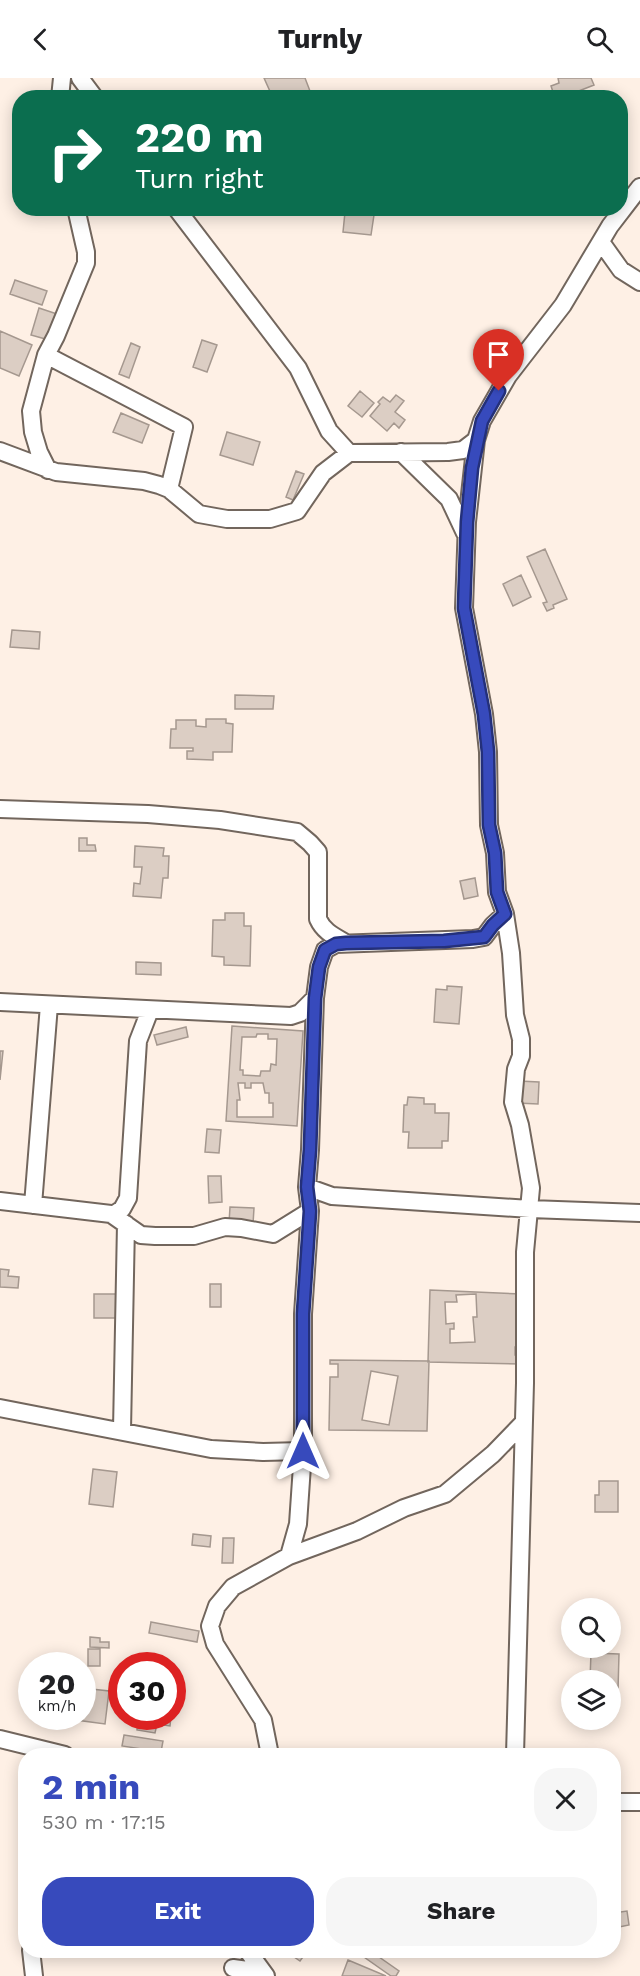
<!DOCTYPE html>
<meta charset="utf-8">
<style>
:root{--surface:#fff;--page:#f6f6f6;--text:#202124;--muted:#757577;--accent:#374abc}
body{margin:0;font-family:"Work Sans",sans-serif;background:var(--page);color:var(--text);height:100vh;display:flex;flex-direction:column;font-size:22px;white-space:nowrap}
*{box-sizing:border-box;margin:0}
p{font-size:20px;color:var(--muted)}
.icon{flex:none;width:33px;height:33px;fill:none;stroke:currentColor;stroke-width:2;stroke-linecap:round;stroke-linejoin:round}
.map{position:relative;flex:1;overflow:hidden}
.sheet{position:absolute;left:18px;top:1670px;width:603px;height:210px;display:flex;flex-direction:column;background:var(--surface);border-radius:24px;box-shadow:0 3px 15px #0003}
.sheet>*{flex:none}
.banner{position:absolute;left:12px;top:12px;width:616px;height:126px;border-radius:24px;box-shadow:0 3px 15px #0003;background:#0b6e4f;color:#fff;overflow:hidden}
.controls{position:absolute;left:561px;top:1520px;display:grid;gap:12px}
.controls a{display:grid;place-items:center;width:60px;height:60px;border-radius:50%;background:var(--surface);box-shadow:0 3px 15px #0003;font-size:30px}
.speed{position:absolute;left:18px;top:1574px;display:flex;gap:12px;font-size:30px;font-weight:700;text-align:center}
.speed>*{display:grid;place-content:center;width:78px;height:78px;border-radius:50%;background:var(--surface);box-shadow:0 3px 15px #0003;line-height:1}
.speed small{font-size:15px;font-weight:400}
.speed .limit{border:9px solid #d22;background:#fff;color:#111}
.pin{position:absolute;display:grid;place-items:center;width:51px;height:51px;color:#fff;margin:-62px -26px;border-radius:50% 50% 50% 0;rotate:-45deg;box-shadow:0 0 6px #0007}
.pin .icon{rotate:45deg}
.me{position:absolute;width:66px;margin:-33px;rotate:0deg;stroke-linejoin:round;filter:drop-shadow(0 0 4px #0008)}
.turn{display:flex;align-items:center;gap:21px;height:126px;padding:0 24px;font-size:27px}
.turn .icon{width:78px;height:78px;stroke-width:2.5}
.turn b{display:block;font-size:42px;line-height:51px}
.round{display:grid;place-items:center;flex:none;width:63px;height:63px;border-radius:24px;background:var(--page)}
.overview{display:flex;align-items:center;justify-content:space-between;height:102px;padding:0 24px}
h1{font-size:36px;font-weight:700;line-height:45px;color:var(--accent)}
.primary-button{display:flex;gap:12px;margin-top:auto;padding:12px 24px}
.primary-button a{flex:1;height:69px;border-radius:24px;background:var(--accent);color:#fff;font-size:24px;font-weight:700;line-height:69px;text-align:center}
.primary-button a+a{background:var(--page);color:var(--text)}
header{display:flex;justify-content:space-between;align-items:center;height:78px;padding:0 24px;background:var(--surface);font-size:27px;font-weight:700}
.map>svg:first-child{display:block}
.building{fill:#dccec4;stroke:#a5988f;stroke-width:1.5;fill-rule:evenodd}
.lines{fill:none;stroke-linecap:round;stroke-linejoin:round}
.minor-casing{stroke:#72665d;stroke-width:20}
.minor{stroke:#fff;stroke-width:16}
.route-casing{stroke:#24307a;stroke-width:15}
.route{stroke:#374abc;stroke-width:10}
</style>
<header><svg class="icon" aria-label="back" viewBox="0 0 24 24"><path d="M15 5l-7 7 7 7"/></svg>Turnly<svg class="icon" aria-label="search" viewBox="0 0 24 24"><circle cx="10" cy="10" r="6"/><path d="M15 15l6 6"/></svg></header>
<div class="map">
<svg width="640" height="1898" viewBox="0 0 640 1898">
<rect width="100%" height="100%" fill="#fef0e5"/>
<path class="building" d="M 264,0 L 305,0 L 310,13 L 295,20 L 273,20 Z
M 558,0 L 591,0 L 594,7 L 561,20 L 555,20 L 551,8 L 559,5 Z
M 345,134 L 374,137 L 371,157 L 343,154 Z
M 15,202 L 47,213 L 42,227 L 10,216 Z
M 39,230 L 57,236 L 49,262 L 31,257 Z
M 0,253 L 32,267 L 19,298 L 0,290 Z
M 202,262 L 217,267 L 207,294 L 193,289 Z
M 131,265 L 140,269 L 129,300 L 119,296 Z
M 360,313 L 374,325 L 362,339 L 348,328 Z
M 396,317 L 404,323 L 395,334 L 405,342 L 399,350 L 394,345 L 387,353 L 370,338 L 380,326 L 378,324 L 383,319 L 390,324 Z
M 121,335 L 149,347 L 142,365 L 113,354 Z
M 227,354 L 260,364 L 253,387 L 220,377 Z
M 296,393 L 304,396 L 293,422 L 286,419 Z
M 545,471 L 567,521 L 553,527 L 554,530 L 547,533 L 543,525 L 547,524 L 527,479 Z
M 521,497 L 531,519 L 513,528 L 503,506 Z
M 12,552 L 40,554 L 39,571 L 10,569 Z
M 235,617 L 274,618 L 273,631 L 235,631 Z
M 206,641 L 226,641 L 226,645 L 233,646 L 232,674 L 213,674 L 213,682 L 187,681 L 187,673 L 193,673 L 193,670 L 170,670 L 171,651 L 176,651 L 176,642 L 196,642 L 196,648 L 206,649 Z
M 79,760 L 87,760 L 87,767 L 95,767 L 96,773 L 79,773 Z
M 135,768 L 164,770 L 163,778 L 169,778 L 168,800 L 163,800 L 161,820 L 133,818 L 134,805 L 140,806 L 142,789 L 134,789 Z
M 475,800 L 478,818 L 464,821 L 460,803 Z
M 225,835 L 244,835 L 244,848 L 251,848 L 250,888 L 224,887 L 224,879 L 212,878 L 213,842 L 225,842 Z
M 136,884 L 161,885 L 161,897 L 136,896 Z
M 447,908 L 462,909 L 459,946 L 434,944 L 436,911 L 447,912 Z
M 232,948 L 303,953 L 297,1048 L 226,1043 ZM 257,956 L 268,956 L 268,961 L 277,961 L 276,987 L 271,986 L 270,993 L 261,993 L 260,998 L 243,997 L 243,992 L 240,992 L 242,959 L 256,959 ZM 238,1005 L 245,1005 L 245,1010 L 251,1010 L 251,1005 L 263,1005 L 265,1015 L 269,1015 L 269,1025 L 273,1025 L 273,1039 L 237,1039 L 237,1022 L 240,1022 Z
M 186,949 L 188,959 L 157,967 L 154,957 Z
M 0,973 L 3,973 L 0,1002 Z
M 519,1003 L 539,1004 L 538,1026 L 517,1025 Z
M 408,1019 L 424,1020 L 424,1026 L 435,1026 L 435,1035 L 449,1035 L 448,1063 L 442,1063 L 442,1070 L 408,1070 L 409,1054 L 403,1054 L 404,1027 L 407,1027 Z
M 207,1051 L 221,1052 L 219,1075 L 205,1074 Z
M 208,1098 L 221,1098 L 222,1124 L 209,1125 Z
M 230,1129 L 254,1130 L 253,1146 L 229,1145 Z
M 0,1191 L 9,1192 L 8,1198 L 19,1199 L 18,1210 L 0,1209 Z
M 210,1206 L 221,1206 L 221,1229 L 210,1229 Z
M 430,1212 L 522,1216 L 522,1240 L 516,1240 L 516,1258 L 522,1258 L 521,1269 L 515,1269 L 515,1277 L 521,1277 L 521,1286 L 428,1284 ZM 476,1216 L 477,1239 L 473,1239 L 475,1264 L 450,1265 L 450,1251 L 454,1251 L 454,1245 L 446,1246 L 445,1224 L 457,1224 L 456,1217 Z
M 94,1216 L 119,1216 L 118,1240 L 94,1240 Z
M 330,1282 L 429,1283 L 427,1353 L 329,1352 L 330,1299 L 338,1299 L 338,1286 L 330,1286 ZM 371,1293 L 398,1298 L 389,1347 L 362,1342 Z
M 93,1391 L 117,1394 L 113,1429 L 89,1426 Z
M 599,1403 L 618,1403 L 618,1434 L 595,1434 L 595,1417 L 599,1417 Z
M 193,1456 L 211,1458 L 210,1469 L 192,1467 Z
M 223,1460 L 234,1460 L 233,1485 L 222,1485 Z
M 151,1544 L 199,1553 L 197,1564 L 149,1555 Z
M 90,1559 L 100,1560 L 100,1564 L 109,1564 L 109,1570 L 90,1569 Z
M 88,1571 L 100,1571 L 100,1588 L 88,1588 Z
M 591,1575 L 619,1576 L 618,1612 L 610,1612 L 610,1602 L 590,1602 Z
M 82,1610 L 109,1613 L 105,1646 L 76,1642 L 77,1638 L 82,1638 Z
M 127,1638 L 171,1638 L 170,1648 L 157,1646 L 155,1655 L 137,1652 L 138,1642 L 126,1640 Z
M 124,1657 L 163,1663 L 161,1674 L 122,1668 Z
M 627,1833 L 629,1847 L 614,1850 L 614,1835 Z
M 284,1872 L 308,1872 L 300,1883 Z
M 354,1872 L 369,1872 L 399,1893 L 396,1898 L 391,1898 Z
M 348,1882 L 386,1898 L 342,1898 Z"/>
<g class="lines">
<defs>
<path id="minor" d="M 80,0 L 95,20
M 60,20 L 62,0
M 176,130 L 298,290 L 329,353 L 349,375
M 601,164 L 621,192 L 640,204
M 46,277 L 184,349 L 169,411
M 0,373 L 56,394 L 144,403 L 159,407 L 169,411 L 199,436 L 227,441 L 270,441 L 297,433 L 323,395 L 349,375 L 448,374 L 463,372 L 476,362
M 401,374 L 449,421 L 465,455
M 48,392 L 39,374 L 33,354 L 31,333 L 46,277 L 56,258 L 86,185 L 86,174 L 76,130
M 0,731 L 148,736 L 220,742 L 297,754 L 310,765 L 318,774 L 318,841 C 324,854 334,858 346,865
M 505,836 L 511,875 L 515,937 L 521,961 L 521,978 L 516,991 L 513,1024 L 520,1047 L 531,1110 L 525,1174 L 525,1305 L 515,1677
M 0,924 L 291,938 L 300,935 L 315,920
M 307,1109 L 332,1118 L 530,1131 L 640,1135
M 0,1123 L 111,1136 L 141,1157 L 155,1158 L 194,1158 L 225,1149 L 241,1150 L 273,1156 L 310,1133
M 33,1127 L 49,927
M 113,1137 L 122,1131 L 128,1120 L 138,963 L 150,932
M 0,1330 L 211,1371 L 263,1374 L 303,1373
M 122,1352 L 126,1146
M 289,1478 L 357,1453 L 404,1430 L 445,1416 L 493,1376 L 523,1345
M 0,1661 L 65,1677
M 270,1677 L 263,1642 L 215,1566 L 210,1548 L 217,1528 L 233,1509 L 289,1478 L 298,1446 L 303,1373 L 303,1236 L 310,1133 L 307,1109 L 310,1072 L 315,920 L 319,889 L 325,872 L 336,866 L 473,861 L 484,859 L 493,847 L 505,836 L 497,814 L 495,775 L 489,747 L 488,674 L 484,636 L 464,530 L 467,444 L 476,362 L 482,343 L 508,298 L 563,227 L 610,148 L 640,109
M 614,1724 L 640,1724
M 31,1872 L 34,1898
M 247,1872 L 266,1898
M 233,1890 L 262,1894"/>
</defs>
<use href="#minor" class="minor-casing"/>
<use href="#minor" class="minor"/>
</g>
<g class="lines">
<defs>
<path id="route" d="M 303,1373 L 303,1236 L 310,1133 L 307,1109 L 310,1072 L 315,920 L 319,889 L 325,872 L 336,866 L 346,865 L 444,863 L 484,859 L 493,847 L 505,836 L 497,814 L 495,775 L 489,747 L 488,674 L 484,636 L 464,530 L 467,444 L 472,390 L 482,343 L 499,313"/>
</defs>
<use href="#route" class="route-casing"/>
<use href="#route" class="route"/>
</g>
</svg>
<div class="controls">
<a><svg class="icon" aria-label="search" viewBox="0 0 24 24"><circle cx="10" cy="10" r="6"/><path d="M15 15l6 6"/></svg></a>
<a><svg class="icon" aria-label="layers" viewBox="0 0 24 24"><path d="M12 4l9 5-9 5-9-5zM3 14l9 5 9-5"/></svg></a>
</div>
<div class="speed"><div>20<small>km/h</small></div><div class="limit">30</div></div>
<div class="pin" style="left:499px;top:313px;background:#d93025"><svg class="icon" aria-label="arrive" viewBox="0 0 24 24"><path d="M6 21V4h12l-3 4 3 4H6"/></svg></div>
<svg class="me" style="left:303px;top:1373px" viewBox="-20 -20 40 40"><path d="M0-17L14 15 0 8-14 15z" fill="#374abc" stroke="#fff" stroke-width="4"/></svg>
<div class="banner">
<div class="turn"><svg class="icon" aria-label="right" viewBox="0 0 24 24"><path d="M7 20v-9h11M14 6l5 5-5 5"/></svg><div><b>220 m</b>Turn right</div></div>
</div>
<section class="sheet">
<div class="overview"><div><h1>2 min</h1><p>530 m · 17:15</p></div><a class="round"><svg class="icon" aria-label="close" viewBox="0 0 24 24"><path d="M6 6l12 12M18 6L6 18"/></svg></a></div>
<div class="primary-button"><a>Exit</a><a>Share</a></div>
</section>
</div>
